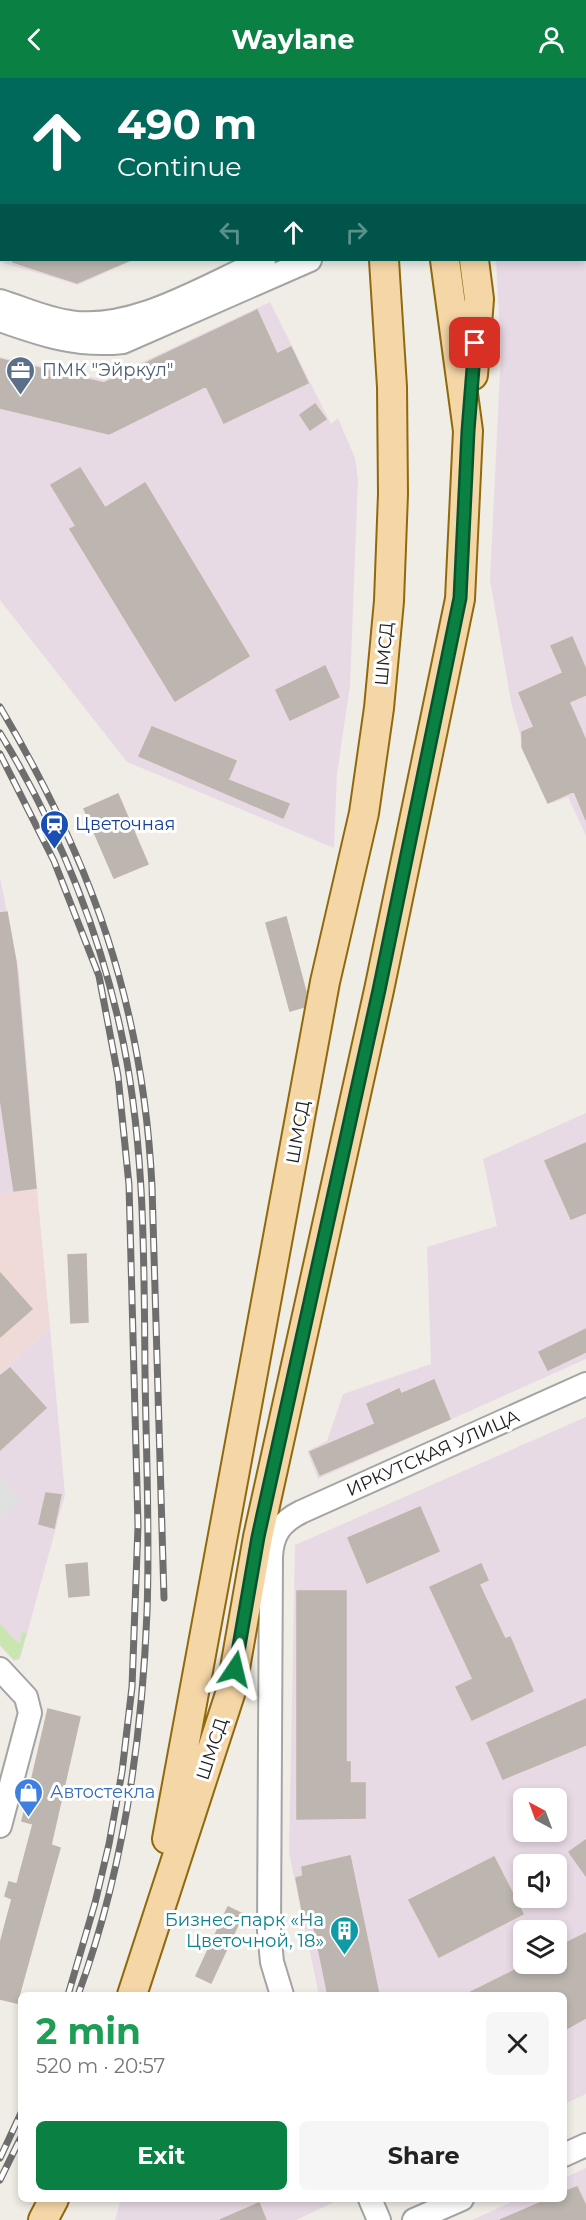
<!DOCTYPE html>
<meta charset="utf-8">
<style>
:root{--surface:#fff;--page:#f6f6f6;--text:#222;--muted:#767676;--accent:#0b8043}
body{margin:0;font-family:Montserrat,sans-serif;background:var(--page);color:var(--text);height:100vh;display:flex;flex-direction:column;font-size:22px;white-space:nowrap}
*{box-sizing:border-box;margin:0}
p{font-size:20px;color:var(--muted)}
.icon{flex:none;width:33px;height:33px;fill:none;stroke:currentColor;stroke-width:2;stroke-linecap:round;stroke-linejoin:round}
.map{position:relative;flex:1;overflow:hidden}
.panel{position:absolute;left:18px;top:1914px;width:549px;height:210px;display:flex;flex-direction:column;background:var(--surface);border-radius:9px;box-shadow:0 3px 9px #0003}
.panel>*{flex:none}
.guide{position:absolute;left:0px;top:0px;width:586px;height:183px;box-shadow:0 3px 9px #0003;background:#00695c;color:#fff;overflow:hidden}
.needle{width:39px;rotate:319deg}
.buttons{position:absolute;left:513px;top:1710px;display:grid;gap:12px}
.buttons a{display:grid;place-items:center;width:54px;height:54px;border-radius:9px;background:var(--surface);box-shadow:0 3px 9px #0003;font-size:30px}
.pin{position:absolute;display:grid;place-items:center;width:51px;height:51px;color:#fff;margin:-26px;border-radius:12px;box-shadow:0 3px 9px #0006}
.me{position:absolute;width:66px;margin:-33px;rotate:10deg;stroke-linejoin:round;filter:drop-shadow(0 0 4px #0008)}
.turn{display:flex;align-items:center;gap:21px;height:126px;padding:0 18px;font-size:27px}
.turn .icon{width:78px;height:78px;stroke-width:2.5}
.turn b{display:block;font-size:42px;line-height:51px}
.lanes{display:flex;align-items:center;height:57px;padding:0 18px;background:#0003;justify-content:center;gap:30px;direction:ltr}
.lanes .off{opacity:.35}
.round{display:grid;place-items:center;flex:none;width:63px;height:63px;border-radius:9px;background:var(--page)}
.headline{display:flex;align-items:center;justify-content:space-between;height:102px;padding:0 18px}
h1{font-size:36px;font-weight:700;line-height:45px;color:#1e9e55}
.button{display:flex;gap:12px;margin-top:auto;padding:12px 18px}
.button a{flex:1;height:69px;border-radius:9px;background:var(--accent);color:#fff;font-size:24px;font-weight:700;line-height:69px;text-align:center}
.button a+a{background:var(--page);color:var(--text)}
header{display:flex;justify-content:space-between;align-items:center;height:78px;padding:0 18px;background:var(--accent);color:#fff;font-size:27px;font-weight:700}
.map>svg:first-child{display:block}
.commercial{fill:#efdad8}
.industrial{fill:#e8dae5;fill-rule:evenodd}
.grass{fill:#c9e6b1}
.parking{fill:#e0e0e0}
.building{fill:#bdb6b0;stroke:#c0b5aa;stroke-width:1.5}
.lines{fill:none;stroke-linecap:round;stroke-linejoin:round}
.minor-casing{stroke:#a4a4a4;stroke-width:26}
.major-casing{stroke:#90690c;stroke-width:32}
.minor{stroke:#fff;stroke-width:22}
.major{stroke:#f5d6a7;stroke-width:28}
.rail-casing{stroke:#6e6e6e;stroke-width:7}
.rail{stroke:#fff;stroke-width:4.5;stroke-dasharray:14;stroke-linecap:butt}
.route-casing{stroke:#07532c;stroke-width:15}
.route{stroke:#0b8043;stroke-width:10}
.labels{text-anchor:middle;stroke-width:6;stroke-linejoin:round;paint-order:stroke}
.service-label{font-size:18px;fill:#4e5e75;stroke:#fff;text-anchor:start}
.street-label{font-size:18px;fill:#202020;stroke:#fff}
.transit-label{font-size:18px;fill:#164399;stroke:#fff;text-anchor:start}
.shop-label{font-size:18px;fill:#366cbe;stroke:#fff;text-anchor:start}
.culture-label{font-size:18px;fill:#0d838f;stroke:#fff;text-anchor:end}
</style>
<header><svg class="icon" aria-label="back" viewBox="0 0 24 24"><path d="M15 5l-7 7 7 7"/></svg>Waylane<svg class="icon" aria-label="person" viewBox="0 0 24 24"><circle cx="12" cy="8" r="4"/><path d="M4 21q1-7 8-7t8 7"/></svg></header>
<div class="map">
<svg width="586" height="2142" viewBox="0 0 586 2142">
<rect width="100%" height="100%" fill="#f0ede7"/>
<path class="commercial" d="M 37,1111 L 50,1249 L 0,1296 L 0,1117 Z"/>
<path class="industrial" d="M 0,0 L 132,0 L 2,2 L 2,182 L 134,182 L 78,207 L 0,184 Z
M 586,76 L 586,758 L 568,719 L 552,725 L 522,664 L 511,624 L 490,502 L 501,272 L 496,182 L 585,182 Z
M 270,224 L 331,346 L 338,340 L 355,380 L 358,401 L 350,608 L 337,696 L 334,770 L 127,684 L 0,522 L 0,279 L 104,302 Z
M 0,799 L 19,894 L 37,1111 L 0,1117 Z
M 586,1035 L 586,1281 L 318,1401 L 307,1373 L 327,1363 L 343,1316 L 431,1286 L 427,1169 L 497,1148 L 483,1081 Z
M 50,1249 L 65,1417 L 20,1581 L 14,1583 L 0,1568 L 0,1296 Z
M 586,1339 L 586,2016 L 564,2026 L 564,1917 L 319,1917 L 289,1775 L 295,1467 ZM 524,1720 L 556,1720 L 556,1754 L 524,1754 ZM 524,1786 L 556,1786 L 556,1820 L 524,1820 ZM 524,1852 L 556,1852 L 556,1886 L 524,1886 Z
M 586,2090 L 586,2142 L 472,2142 L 518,2121 L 564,2121 L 564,2100 Z
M 121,2121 L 341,2121 L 296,2142 L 115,2142 Z"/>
<path class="grass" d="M 0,1546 L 17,1564 L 20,1565 L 22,1554 L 27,1555 L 19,1580 L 14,1582 L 0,1567 Z"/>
<path class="parking" d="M 0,1399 L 21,1422 L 0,1442 Z"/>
<path class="building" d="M 14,182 L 130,182 L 77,205 L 13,184 Z
M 257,232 L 277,276 L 291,269 L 308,305 L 224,345 L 206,308 L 109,356 L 0,330 L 0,281 L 104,305 Z
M 315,326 L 326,341 L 310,352 L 300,337 Z
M 80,390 L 105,430 L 145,405 L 249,578 L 175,623 L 70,451 L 76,448 L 51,407 Z
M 572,559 L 586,592 L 586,617 L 569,624 L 586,663 L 586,742 L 574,713 L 548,725 L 522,669 L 522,654 L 534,649 L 519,615 L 563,595 L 551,568 Z
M 325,588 L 339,619 L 290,642 L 276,612 Z
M 152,649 L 236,683 L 228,702 L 289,726 L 283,740 L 139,678 Z
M 118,716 L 148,786 L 114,800 L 84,731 Z
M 7,834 L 16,884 L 36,1110 L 14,1113 L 0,1019 L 0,835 Z
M 286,839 L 306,914 L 304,929 L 290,933 L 266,845 Z
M 586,1065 L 586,1135 L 571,1141 L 545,1083 Z
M 86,1176 L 88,1244 L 71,1245 L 68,1177 Z
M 0,1195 L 32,1231 L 0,1259 Z
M 586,1251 L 586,1274 L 548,1292 L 539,1274 Z
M 10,1290 L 46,1330 L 0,1372 L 0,1298 Z
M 434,1302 L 450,1341 L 320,1397 L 310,1374 L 375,1346 L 367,1326 L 399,1311 L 401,1316 Z
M 46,1415 L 61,1417 L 54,1450 L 39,1446 Z
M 420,1429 L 439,1473 L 367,1505 L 348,1460 Z
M 87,1485 L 89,1517 L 69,1519 L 66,1487 Z
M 481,1486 L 488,1502 L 479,1506 L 505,1561 L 510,1559 L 533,1613 L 472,1642 L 456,1609 L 473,1601 L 430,1509 Z
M 297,1513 L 346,1513 L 346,1684 L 350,1684 L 350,1705 L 365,1705 L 365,1740 L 297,1741 Z
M 586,1621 L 586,1667 L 503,1701 L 487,1665 Z
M 48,1631 L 80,1639 L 51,1767 L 60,1770 L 17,1925 L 0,1921 L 0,1866 L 12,1821 L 5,1818 L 9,1804 L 17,1806 L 33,1746 L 22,1743 Z
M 586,1762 L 586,1798 L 569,1774 Z
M 350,1778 L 379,1917 L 328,1917 L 311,1835 L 303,1837 L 296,1800 L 303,1798 L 302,1789 Z
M 494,1779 L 523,1836 L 439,1879 L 409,1822 Z
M 228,1829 L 243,1836 L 211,1905 L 196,1898 Z
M 586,1855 L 586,1940 L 564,1952 L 564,1917 L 465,1917 L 527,1886 L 556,1886 L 556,1870 Z
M 577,2109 L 586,2128 L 586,2142 L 500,2142 L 549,2121 L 564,2121 L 564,2114 Z
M 259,2125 L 266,2142 L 220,2142 Z"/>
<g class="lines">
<defs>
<path id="minor" d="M 585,36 L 586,36
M 585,57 L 586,56
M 0,223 C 23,230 46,241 70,244 C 134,254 206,207 264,182
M 0,242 C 42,257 78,269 123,264 L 310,182
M 0,1591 L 26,1619 L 30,1635 L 0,1748
M 282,1917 L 272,1884 L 269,1853 L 271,1479 C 272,1456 281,1444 301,1434 L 586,1306
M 564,2077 L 586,2067
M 370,2121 L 379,2142
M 414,2142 L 462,2121"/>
<path id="major" d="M 356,0 L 356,2
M 417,0 L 418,2
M 447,0 L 447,2
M 473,297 L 479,221 L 474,182
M 167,1761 L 325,904 L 364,735 L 379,630 L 389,523 L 393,416 L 392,309 L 384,182
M 132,1917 L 231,1613 L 258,1459 L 379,912 L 460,521 L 468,353 L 445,182
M 43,2142 L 54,2121"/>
</defs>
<use href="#minor" class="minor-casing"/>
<use href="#major" class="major-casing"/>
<use href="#minor" class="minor"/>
<use href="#major" class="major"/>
<defs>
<path id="rail" d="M 0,629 C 92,784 143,927 152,1108 L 164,1520
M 0,655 C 55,745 97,846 120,949 C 145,1061 144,1178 145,1293 C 146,1373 150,1453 147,1534 C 142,1663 123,1795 78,1917
M 0,676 L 54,783 L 99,898 L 118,998 L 129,1107 L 138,1448 L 132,1609 L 122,1694 L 109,1766 L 95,1825 L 68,1917
M 0,2080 L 21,2035
M 0,2102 L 21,2059"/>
</defs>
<use href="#rail" class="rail-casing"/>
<use href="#rail" class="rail"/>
</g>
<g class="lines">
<defs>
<path id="route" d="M 235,1591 L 258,1459 L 379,912 L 460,520 L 468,353 L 475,265"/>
</defs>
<use href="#route" class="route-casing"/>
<use href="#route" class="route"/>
</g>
<defs>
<symbol id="office-pin" viewBox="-11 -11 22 30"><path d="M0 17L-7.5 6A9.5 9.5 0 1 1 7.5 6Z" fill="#5c6f8a" stroke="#fff"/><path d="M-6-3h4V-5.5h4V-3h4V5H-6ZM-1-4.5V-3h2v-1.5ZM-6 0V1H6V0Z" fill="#fff"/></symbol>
<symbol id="station-pin" viewBox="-11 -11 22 30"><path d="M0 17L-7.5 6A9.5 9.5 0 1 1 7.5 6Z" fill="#1a4fb4" stroke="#fff"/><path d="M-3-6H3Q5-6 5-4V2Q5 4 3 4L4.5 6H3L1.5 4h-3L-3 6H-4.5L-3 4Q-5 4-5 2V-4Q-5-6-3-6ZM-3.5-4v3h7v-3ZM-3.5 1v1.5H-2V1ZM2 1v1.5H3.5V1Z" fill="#fff"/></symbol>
<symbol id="shop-pin" viewBox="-11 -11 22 30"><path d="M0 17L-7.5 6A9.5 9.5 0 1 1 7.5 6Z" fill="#3f7fe0" stroke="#fff"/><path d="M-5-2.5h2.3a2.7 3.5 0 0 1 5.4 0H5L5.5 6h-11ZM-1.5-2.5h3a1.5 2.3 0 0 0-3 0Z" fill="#fff"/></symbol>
<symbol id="building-pin" viewBox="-11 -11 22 30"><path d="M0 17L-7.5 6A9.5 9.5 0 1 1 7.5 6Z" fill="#0f9aa8" stroke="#fff"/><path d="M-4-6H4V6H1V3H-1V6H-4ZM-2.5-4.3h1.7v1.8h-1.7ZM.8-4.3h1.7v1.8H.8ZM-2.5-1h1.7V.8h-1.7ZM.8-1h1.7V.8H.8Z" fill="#fff"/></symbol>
</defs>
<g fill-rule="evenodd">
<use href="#office-pin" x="4" y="276" width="33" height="45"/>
<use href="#station-pin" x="38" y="730" width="33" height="45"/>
<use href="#shop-pin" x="12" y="1698" width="33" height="45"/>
<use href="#building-pin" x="328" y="1836" width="33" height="45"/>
</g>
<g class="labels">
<g class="service-label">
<text x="42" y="298">ПМК "Эйркул"</text>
</g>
<g class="street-label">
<text transform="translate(384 576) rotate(-85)" y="6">ШМСД</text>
<text transform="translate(298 1054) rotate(-80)" y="6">ШМСД</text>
<text transform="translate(433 1375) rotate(-24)" y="6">ИРКУТСКАЯ УЛИЦА</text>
<text transform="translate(212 1671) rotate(-72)" y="6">ШМСД</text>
</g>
<g class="transit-label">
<text x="75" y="752">Цветочная</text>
</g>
<g class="shop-label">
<text x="50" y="1720">Автостекла</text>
</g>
<g class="culture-label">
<text x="324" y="1848">Бизнес-парк «На<tspan x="324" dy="21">Цветочной, 18»</tspan></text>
</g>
</g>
</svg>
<div class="buttons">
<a><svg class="needle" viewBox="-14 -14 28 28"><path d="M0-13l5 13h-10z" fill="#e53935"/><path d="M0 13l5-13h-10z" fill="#767676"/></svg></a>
<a><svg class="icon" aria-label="sound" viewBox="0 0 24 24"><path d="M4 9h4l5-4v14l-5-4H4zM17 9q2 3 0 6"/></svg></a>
<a><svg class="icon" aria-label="layers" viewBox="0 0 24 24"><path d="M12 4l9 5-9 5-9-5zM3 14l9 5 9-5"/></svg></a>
</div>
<div class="pin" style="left:475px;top:265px;background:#d93025"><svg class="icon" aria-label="arrive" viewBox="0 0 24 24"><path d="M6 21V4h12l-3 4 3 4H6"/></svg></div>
<svg class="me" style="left:235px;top:1591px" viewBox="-20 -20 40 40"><path d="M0-17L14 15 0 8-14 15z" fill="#0b8043" stroke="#fff" stroke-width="4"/></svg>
<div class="guide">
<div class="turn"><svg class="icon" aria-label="ahead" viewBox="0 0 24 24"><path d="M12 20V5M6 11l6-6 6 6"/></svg><div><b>490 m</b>Continue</div></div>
<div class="lanes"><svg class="icon off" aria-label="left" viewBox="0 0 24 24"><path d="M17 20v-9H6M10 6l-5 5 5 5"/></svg><svg class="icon" aria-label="ahead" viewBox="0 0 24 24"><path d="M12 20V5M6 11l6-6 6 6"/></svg><svg class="icon off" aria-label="right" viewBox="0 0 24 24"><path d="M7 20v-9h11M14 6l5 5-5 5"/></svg></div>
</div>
<section class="panel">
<div class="headline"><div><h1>2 min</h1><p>520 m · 20:57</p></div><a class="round"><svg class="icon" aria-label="close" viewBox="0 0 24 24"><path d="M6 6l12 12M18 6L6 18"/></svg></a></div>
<div class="button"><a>Exit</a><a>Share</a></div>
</section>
</div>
